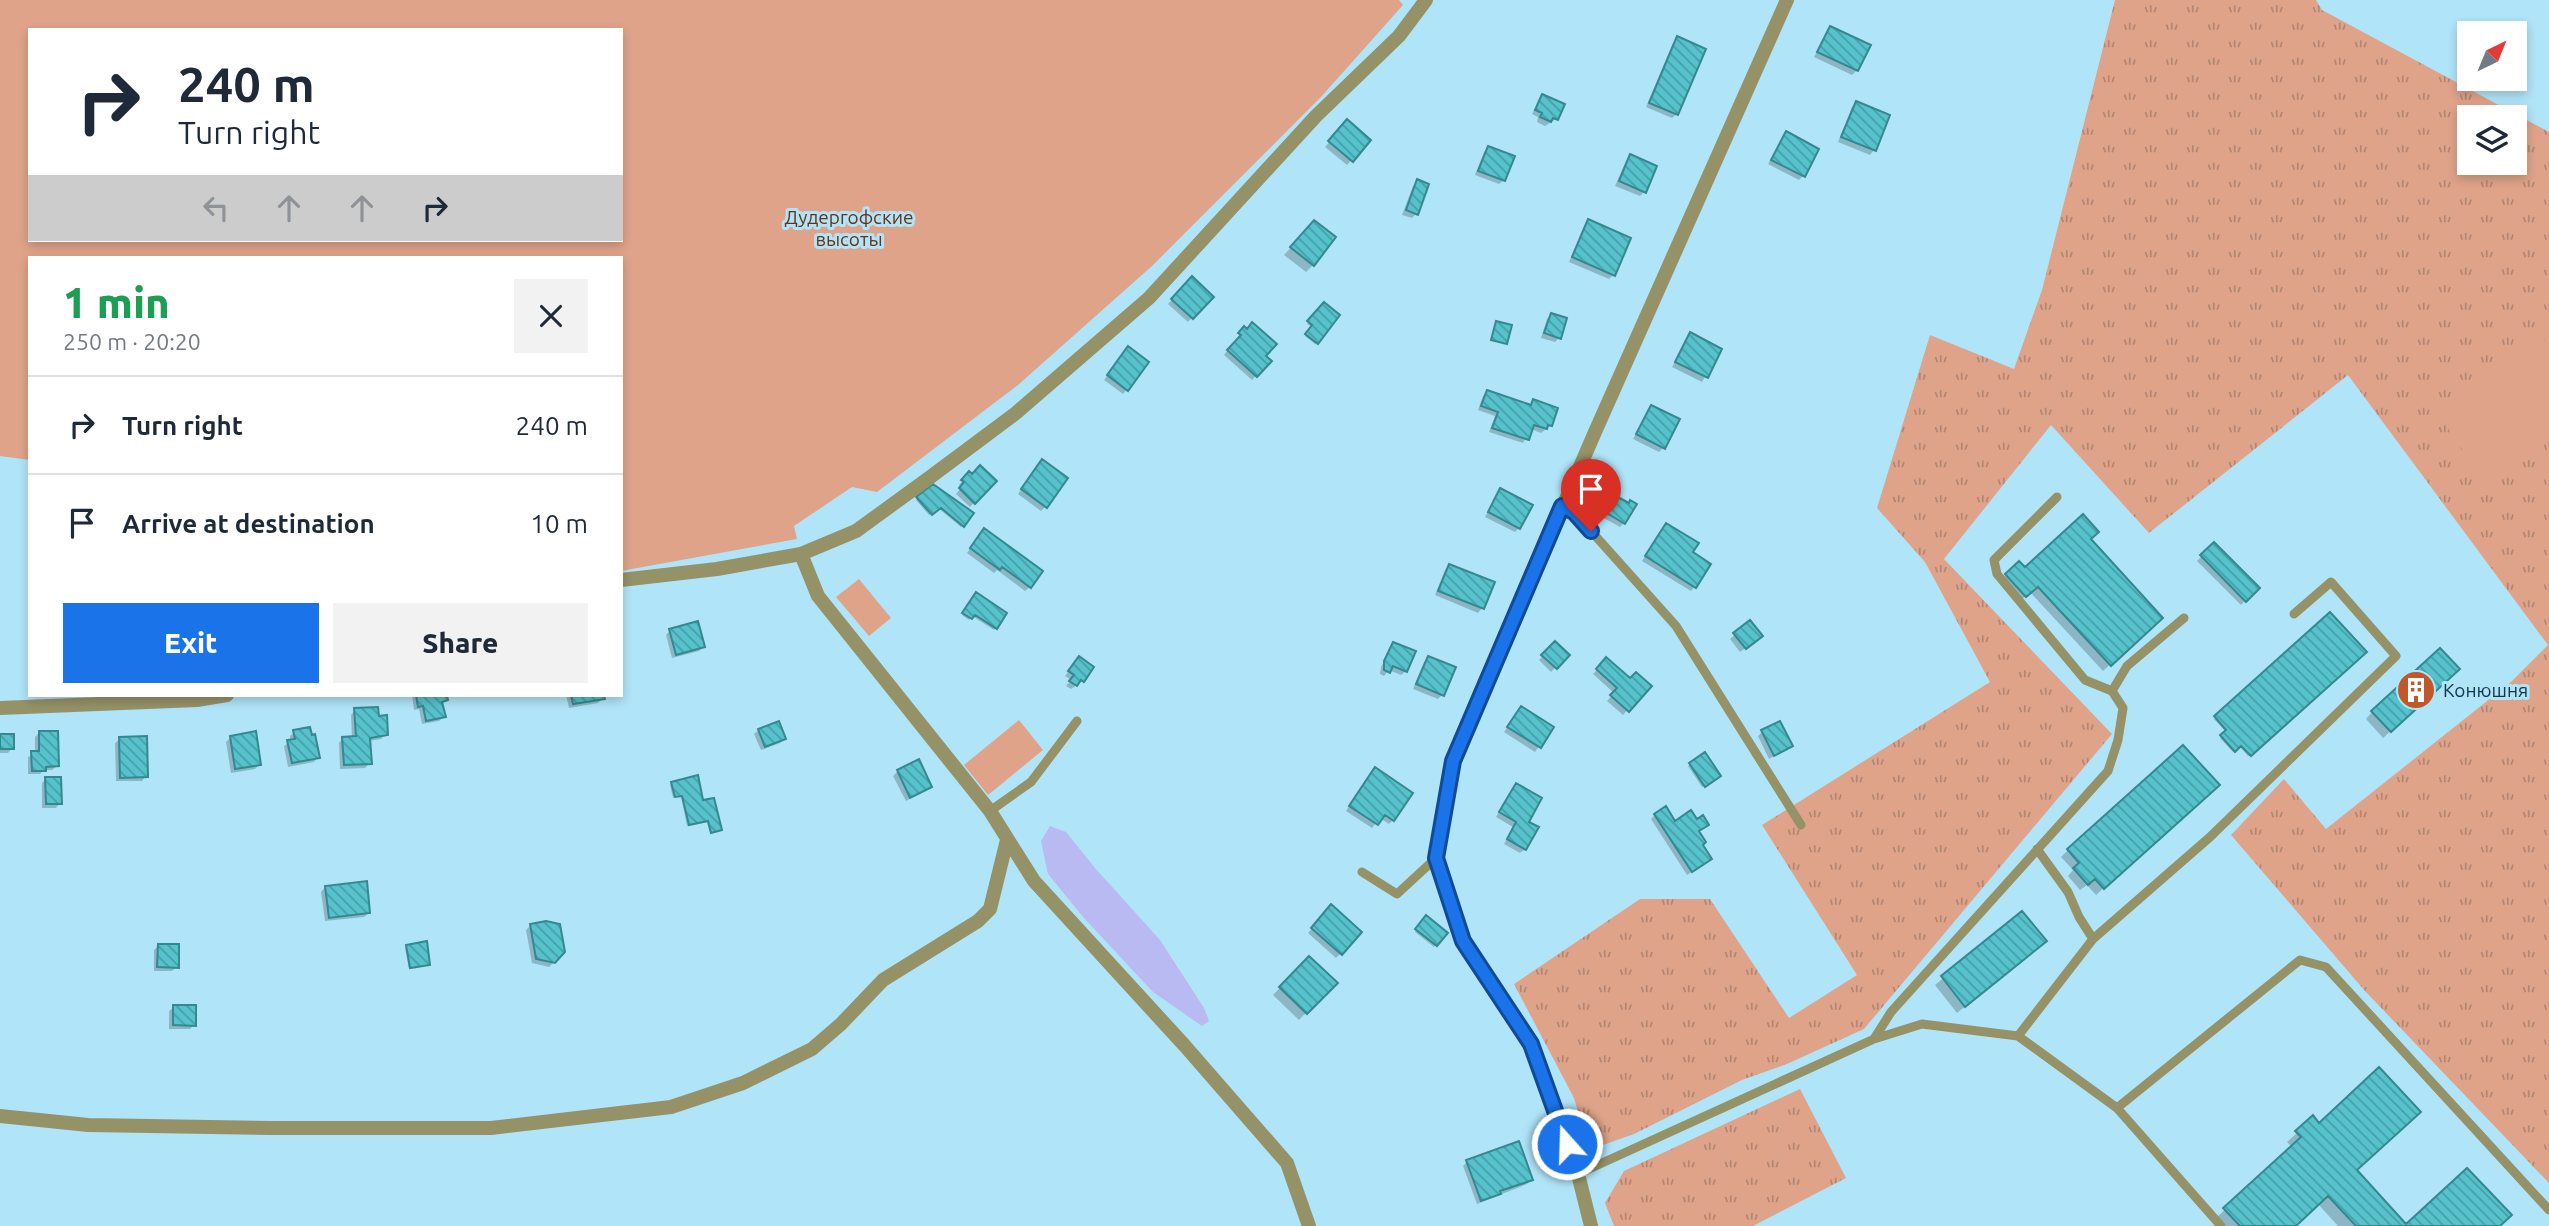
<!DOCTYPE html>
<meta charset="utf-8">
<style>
:root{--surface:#fff;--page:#f2f2f3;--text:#1f2937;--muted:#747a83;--line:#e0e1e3;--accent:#1a73e8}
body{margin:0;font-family:Ubuntu,sans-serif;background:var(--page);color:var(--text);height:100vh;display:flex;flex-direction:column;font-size:26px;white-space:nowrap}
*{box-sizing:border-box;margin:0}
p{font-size:23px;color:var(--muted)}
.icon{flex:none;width:38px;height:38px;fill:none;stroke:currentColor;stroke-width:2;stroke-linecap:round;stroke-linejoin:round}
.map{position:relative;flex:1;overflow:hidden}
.details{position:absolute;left:28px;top:256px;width:595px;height:441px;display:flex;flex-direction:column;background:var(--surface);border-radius:0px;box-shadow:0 4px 10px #0003}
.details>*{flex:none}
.banner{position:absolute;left:28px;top:28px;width:595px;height:214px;border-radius:0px;box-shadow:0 4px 10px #0003;background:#fff;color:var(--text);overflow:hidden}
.needle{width:46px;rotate:43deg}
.buttons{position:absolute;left:2457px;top:21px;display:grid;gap:14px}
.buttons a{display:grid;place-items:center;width:70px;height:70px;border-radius:0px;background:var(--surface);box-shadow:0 4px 10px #0003;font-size:35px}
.pin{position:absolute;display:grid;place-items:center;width:60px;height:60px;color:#fff;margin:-72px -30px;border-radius:50% 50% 50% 0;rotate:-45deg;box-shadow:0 0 7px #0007}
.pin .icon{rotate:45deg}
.me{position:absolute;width:77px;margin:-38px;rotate:340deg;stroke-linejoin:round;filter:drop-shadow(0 0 5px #0008)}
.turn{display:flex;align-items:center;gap:24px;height:147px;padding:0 35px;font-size:32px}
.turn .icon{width:91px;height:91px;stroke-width:2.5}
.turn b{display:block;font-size:49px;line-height:60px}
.lanes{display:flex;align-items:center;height:66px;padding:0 35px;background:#0003;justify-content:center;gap:35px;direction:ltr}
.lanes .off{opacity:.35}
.round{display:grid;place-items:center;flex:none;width:74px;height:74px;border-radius:0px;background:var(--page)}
.headline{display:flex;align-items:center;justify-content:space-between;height:119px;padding:0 35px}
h1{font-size:42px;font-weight:800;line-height:52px;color:#1e9e55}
.cta{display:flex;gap:14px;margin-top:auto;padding:14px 35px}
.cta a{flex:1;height:80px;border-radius:0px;background:var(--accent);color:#fff;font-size:28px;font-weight:800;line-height:80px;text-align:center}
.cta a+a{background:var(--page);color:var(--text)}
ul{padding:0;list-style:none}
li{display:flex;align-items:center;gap:21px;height:98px;padding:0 35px;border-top:2px solid var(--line)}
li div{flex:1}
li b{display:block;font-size:26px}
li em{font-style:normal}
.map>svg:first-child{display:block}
.grass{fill:url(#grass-tufts);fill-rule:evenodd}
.park{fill:#dfa38a;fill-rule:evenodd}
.water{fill:#b9baf1}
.shadow{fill:#0003}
.building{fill:url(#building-back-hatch);stroke:#358890;stroke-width:2}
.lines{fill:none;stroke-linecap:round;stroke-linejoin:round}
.service{stroke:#959268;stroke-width:9}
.minor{stroke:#959268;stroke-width:14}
.tertiary{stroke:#959268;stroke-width:14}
.route-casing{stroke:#114b97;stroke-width:18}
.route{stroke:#1a73e8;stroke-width:12}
.labels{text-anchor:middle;stroke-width:6;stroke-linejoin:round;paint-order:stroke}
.park-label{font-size:19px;fill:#6c3013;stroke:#b0e4f8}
.poi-label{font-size:19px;fill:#103846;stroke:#b0e4f8;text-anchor:start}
</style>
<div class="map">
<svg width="2549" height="1226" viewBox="0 0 2549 1226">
<defs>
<pattern id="grass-tufts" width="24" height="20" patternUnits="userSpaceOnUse" patternTransform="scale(1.75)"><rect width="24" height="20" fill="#dfa38a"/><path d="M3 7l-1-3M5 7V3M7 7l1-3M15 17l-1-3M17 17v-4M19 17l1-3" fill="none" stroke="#b38673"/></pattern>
<pattern id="building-back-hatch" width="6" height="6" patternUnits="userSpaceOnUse" patternTransform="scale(1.75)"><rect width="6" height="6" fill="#55c2cc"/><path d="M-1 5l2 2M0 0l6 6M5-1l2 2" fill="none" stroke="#459fa7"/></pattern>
</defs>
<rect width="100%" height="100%" fill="#b0e4f8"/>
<path class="grass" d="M 2115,0 L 2316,0 L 2322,10 L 2549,132 L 2549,1183 L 2365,991 L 2231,835 L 2284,779 L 2326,829 L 2511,682 L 2548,645 L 2348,375 L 2149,533 L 2051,425 L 1944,559 L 2112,734 L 1864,1029 L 1787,1064 L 1742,1080 L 1634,1134 L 1589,1150 L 1574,1098 L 1514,984 L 1640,899 L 1710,899 L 1789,1018 L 1857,975 L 1762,825 L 1990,682 L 1925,562 L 1877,508 L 1930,335 L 2014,369 L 2042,290 ZM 2469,117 L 2515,117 L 2515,163 L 2469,163 Z
M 1800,1089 L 1846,1178 L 1753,1226 L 1614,1226 L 1605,1203 L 1624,1171 Z"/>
<path class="park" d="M 0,0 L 1399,0 L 1403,5 L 1321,97 L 1152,266 L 1018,385 L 877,492 L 852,487 L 794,526 L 797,539 L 621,571 L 621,257 L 30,257 L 30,460 L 0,456 ZM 30,30 L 621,30 L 621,240 L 30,240 Z
M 2549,337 L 2549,439 L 2484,482 L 2437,412 Z
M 859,579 L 891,618 L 869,636 L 836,597 Z
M 1019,720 L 1043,750 L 988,795 L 964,765 Z"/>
<path class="water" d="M 1050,826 L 1066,832 L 1095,868 L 1160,940 L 1204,1008 L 1209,1021 L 1202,1026 L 1153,992 L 1084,918 L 1048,874 L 1041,841 Z"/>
<path class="shadow" d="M 1830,28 L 1857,70 L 1852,75 L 1814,57 Z
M 1678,39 L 1677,114 L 1672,118 L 1646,107 L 1673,43 Z
M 1542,96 L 1556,119 L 1545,126 L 1537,122 L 1538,117 L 1532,114 Z
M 1856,103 L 1888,116 L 1874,150 L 1870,155 L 1838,142 L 1852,107 Z
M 1343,126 L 1369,140 L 1347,165 L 1325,147 Z
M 1786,134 L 1803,176 L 1799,180 L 1768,164 Z
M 1488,148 L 1504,180 L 1499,184 L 1475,175 L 1484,152 Z
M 1630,156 L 1644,192 L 1640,196 L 1615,186 L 1626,161 Z
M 1417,182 L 1416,214 L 1412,218 L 1402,215 L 1413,186 Z
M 1588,222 L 1613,275 L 1609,279 L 1569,262 L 1584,226 Z
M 1307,230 L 1313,265 L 1306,272 L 1284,255 Z
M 1192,279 L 1211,297 L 1188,322 L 1168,304 Z
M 1324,304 L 1338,316 L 1315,344 L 1305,336 L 1312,327 L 1307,324 Z
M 1551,315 L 1559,338 L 1555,342 L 1541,338 L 1547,319 Z
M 1244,329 L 1270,361 L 1252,380 L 1224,355 Z
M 1690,335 L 1720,350 L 1702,382 L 1672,367 Z
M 1124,353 L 1127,389 L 1123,394 L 1104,380 Z
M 1487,392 L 1529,405 L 1534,401 L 1556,409 L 1550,426 L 1541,433 L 1531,429 L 1523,443 L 1489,432 L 1495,416 L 1478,410 L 1483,396 Z
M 1651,407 L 1663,448 L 1659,452 L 1633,439 Z
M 1038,466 L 1045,507 L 1041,511 L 1018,494 Z
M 969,474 L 994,481 L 970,507 L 956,494 L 961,488 L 959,485 Z
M 933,486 L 972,513 L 961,527 L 938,508 L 929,515 L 916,500 Z
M 1500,490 L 1519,528 L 1515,532 L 1485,517 Z
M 1615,497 L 1624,523 L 1620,527 L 1602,517 Z
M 1662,530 L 1691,553 L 1695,586 L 1691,591 L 1642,561 Z
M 979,535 L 1030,587 L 1025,591 L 997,570 L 994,573 L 967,553 Z
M 2089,540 L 2154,625 L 2103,671 L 2030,592 L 2018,603 L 1999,582 L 2019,563 L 2025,570 Z
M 2214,544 L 2257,588 L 2241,605 L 2197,561 Z
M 1450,566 L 1482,608 L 1478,613 L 1435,595 L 1445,570 Z
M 974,596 L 1005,613 L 994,630 L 972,616 L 969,620 L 962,615 Z
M 2330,614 L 2364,652 L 2248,756 L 2239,746 L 2233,752 L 2220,738 L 2226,732 L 2214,719 Z
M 1750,622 L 1756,640 L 1740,652 L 1730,639 Z
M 670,631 L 703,647 L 699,651 L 672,658 L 666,635 Z
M 1555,643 L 1567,655 L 1551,672 L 1539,660 Z
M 1394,644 L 1406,671 L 1401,675 L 1389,670 L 1384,676 L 1380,674 L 1381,667 Z
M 1429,658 L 1442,695 L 1438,699 L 1413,689 L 1424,662 Z
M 1606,660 L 1630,681 L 1649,686 L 1623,715 L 1607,701 L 1614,693 L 1593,674 Z
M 1075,663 L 1083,681 L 1071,689 L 1066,686 L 1071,680 L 1065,676 Z
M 2451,676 L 2383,738 L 2366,719 L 2372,712 Z
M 412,695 L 445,695 L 446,700 L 441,705 L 444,716 L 439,721 L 422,724 L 419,709 L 414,710 Z
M 566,695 L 602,695 L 603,698 L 598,703 L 569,708 Z
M 355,710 L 377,717 L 386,734 L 381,739 L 369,741 L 370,763 L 365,768 L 340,769 L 339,743 L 343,738 L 352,738 L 351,715 Z
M 1517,713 L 1552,728 L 1535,752 L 1504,732 Z
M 759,730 L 784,739 L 780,743 L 761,750 L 754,734 Z
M 294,732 L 318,757 L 314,762 L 288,767 L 284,746 L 290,742 L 290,736 Z
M 1762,732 L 1791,746 L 1769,759 L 1758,736 Z
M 39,733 L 57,766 L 52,770 L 44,770 L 40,774 L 28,774 L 28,757 L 35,753 L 35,737 Z
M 0,735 L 12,748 L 8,753 L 0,753 Z
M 231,737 L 259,765 L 255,769 L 231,773 L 226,742 Z
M 120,739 L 146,776 L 142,781 L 116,781 L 115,743 Z
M 1705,755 L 1717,777 L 1702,787 L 1688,766 Z
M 898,771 L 930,787 L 906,801 L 893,776 Z
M 1371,773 L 1393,820 L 1389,824 L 1380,818 L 1372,828 L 1346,811 Z
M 46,779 L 60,803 L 56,808 L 42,808 L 42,783 Z
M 672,783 L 702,802 L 720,830 L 718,831 L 710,833 L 707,822 L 687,826 L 681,796 L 673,798 L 670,785 Z
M 1516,785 L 1526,822 L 1525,849 L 1520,853 L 1504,844 L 1513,827 L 1496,817 Z
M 2210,791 L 2096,895 L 2087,885 L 2080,890 L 2068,876 L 2073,870 L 2061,857 L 2068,850 Z
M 1655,815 L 1675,823 L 1696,821 L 1707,825 L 1698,832 L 1705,863 L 1687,875 L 1651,819 Z
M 325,887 L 369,913 L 364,917 L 325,921 L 321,892 Z
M 1331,907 L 1360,932 L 1336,958 L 1308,933 Z
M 2022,913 L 2038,948 L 1957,1013 L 1935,985 Z
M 1426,918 L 1445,933 L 1434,947 L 1415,932 Z
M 530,926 L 564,952 L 549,967 L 532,963 L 526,930 Z
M 158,946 L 177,967 L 172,971 L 154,971 L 154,950 Z
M 407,946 L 429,964 L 409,969 L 405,948 Z
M 1309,958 L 1335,983 L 1299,1020 L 1273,995 Z
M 174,1007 L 194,1025 L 190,1029 L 169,1029 L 169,1011 Z
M 2297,1133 L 2355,1171 L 2406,1226 L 2338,1226 L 2318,1204 L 2294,1226 L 2222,1226 L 2215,1219 L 2292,1147 L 2287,1142 Z
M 1467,1162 L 1531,1180 L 1527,1184 L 1477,1204 L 1463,1166 Z"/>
<path class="building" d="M 1830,26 L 1871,45 L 1858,71 L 1817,52 Z
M 1677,36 L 1706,49 L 1678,115 L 1649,103 Z
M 1542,94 L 1565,104 L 1558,120 L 1553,118 L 1551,122 L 1540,117 L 1542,113 L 1535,110 Z
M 1856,101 L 1890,115 L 1876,151 L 1841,137 Z
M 1347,119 L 1371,140 L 1353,162 L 1328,141 Z
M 1786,131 L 1819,149 L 1805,177 L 1771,160 Z
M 1488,146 L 1515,156 L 1505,181 L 1478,171 Z
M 1630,154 L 1657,166 L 1646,193 L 1619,181 Z
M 1417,179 L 1429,184 L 1418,215 L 1406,210 Z
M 1588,219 L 1631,238 L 1615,276 L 1572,257 Z
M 1314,220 L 1336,237 L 1314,266 L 1290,247 Z
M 1192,276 L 1214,297 L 1193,319 L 1171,299 Z
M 1324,302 L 1340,315 L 1318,344 L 1305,334 L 1312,325 L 1307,321 Z
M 1551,313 L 1567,318 L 1561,339 L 1544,333 Z
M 1496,321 L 1512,325 L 1507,344 L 1491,340 Z
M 1252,322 L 1277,344 L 1266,356 L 1272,361 L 1257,377 L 1227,350 L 1241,335 L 1238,333 L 1244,326 L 1247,329 Z
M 1690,332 L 1722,349 L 1708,378 L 1675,362 Z
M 1128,346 L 1149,362 L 1128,391 L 1107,375 Z
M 1487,390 L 1531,405 L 1533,399 L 1558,408 L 1552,426 L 1548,425 L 1547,429 L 1534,425 L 1529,440 L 1492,428 L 1498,412 L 1481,406 Z
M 1651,405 L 1680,419 L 1665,449 L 1636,434 Z
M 1042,459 L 1068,478 L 1047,508 L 1021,489 Z
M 980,465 L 997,481 L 975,504 L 959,488 L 964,482 L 961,480 L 969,471 L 972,474 Z
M 933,484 L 974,513 L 964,527 L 941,508 L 932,515 L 916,497 Z
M 1500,488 L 1533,505 L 1520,529 L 1488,512 Z
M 1614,495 L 1629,503 L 1630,500 L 1637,504 L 1625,524 L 1605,512 Z
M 2083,514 L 2099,532 L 2091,539 L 2163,618 L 2111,666 L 2038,587 L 2026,597 L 2005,574 L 2019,561 L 2025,567 Z
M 1666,523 L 1699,543 L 1693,552 L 1711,564 L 1696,588 L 1645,556 Z
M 984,528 L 1043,571 L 1031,588 L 1002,567 L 1000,570 L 970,548 Z
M 2214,542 L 2260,588 L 2246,602 L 2200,555 Z
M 1449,564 L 1495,582 L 1484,609 L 1438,591 Z
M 976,592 L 1007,613 L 997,629 L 975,615 L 972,619 L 962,613 Z
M 2330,612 L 2367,652 L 2251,756 L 2241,746 L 2235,752 L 2220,735 L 2226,730 L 2214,716 Z
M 1750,620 L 1763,636 L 1746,649 L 1733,633 Z
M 698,621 L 705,647 L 676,655 L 669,629 Z
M 1555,641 L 1570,655 L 1557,669 L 1541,655 Z
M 1393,642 L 1416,651 L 1407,672 L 1393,666 L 1390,673 L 1384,670 L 1384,661 Z
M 2440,648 L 2460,669 L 2391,732 L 2371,711 Z
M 1079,656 L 1094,667 L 1084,682 L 1081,680 L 1077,686 L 1069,681 L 1074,675 L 1068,671 Z
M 1428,656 L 1456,667 L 1444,696 L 1416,684 Z
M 1606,657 L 1630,678 L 1636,672 L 1652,686 L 1629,712 L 1610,695 L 1617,688 L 1596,669 Z
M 416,695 L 447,695 L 448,700 L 442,702 L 446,717 L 426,721 L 423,706 L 418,707 Z
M 571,695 L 604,695 L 605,699 L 573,704 Z
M 1521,706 L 1554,727 L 1541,748 L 1507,727 Z
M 378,707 L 379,716 L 387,715 L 388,735 L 370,738 L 372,764 L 344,765 L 342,737 L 356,736 L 354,708 Z
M 779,721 L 786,739 L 765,747 L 758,729 Z
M 1780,721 L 1793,746 L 1774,756 L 1761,730 Z
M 310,727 L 312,735 L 315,734 L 320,758 L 292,763 L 287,740 L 295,739 L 293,730 Z
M 39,731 L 58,731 L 59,766 L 46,767 L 46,771 L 32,771 L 31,751 L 39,751 Z
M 256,731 L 261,765 L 235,769 L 230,736 Z
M 0,734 L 14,734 L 14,749 L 0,749 Z
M 147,736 L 148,777 L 120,778 L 119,737 Z
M 2183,745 L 2220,785 L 2104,889 L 2095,879 L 2088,885 L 2073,868 L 2079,863 L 2067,849 Z
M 1705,752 L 1721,776 L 1705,787 L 1689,763 Z
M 919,759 L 932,787 L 910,798 L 897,770 Z
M 1375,767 L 1413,793 L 1394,821 L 1385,815 L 1378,825 L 1349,806 Z
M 698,775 L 703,800 L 714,798 L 722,830 L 711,833 L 708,821 L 689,825 L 682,796 L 675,797 L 671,782 Z
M 45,777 L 61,777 L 62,804 L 46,804 Z
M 1516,783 L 1542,798 L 1529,822 L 1539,827 L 1526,850 L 1507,839 L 1516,822 L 1499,812 Z
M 1666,806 L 1675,821 L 1691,810 L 1697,819 L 1703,815 L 1709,825 L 1699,831 L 1706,842 L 1703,845 L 1712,859 L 1692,872 L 1654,814 Z
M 367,881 L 370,913 L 329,918 L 325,886 Z
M 1331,904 L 1362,932 L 1342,955 L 1311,928 Z
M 2022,911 L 2047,941 L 1965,1007 L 1941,976 Z
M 1426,915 L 1448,933 L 1437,946 L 1415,929 Z
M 546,921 L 560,924 L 565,952 L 555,963 L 536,959 L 530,924 Z
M 427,941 L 430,965 L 410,968 L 406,945 Z
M 158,944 L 179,944 L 179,968 L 157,967 Z
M 1309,956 L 1338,983 L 1307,1014 L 1279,987 Z
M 173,1005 L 196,1005 L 196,1026 L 173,1025 Z
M 2379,1067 L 2421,1112 L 2357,1170 L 2406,1224 L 2467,1168 L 2512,1215 L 2500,1226 L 2356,1226 L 2328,1196 L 2296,1226 L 2240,1226 L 2223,1208 L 2301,1137 L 2295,1131 L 2313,1115 L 2319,1123 Z
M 1519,1141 L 1533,1180 L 1500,1191 L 1501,1194 L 1481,1201 L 1466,1160 Z"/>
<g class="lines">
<path class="service" d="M 1562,506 L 1574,512 L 1676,626 L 1801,825
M 2112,691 L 2127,666 L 2184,618
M 990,811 L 1031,782 L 1077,721
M 2037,849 L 2068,892 L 2079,917 L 2093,939
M 1362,872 L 1397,894 L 1436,858
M 2018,1036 L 2093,939 L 2210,837 L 2396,656 L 2331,582 L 2294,614
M 1874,1039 L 1891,1012 L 2108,771 L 2118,740 L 2123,708 L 2112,691 L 2085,680 L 1997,574 L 1994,560 L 2057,497
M 2117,1108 L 2300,960 L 2326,967 L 2549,1210
M 1578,1174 L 1874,1039 L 1922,1024 L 2018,1036 L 2117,1108 L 2221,1226"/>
<path class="minor" d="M 801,554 L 818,596 L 990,811 L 1034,881 L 1185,1046 L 1287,1163 L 1309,1226
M 621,580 L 717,569 L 801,554 L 856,531 L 929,478 L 1016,413 L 1149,298 L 1316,116 L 1399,36 L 1426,0
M 0,708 L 197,700 L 227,695
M 0,1116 L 88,1125 L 272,1128 L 491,1128 L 671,1107 L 743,1083 L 812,1049 L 841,1024 L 883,980 L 978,921 L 990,909 L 1007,840"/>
<path class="tertiary" d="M 1591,1226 L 1578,1174 L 1530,1044 L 1463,941 L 1436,858 L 1453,761 L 1595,432 L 1787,0"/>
</g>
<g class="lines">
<defs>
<path id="route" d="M 1567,1144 L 1531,1044 L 1463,941 L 1436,858 L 1453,761 L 1562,506 L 1574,512 L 1591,531"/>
</defs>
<use href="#route" class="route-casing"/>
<use href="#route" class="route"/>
</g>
<defs>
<symbol id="building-disc" viewBox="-11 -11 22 22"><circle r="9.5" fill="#bf5929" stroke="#b0e4f8"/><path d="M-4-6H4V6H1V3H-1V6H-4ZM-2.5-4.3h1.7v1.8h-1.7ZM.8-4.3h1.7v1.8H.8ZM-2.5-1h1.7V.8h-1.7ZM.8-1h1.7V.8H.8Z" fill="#fff"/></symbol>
</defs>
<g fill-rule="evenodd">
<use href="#building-disc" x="2394" y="668" width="44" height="44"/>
</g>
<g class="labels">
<g class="park-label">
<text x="849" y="224">Дудергофские<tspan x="849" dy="22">высоты</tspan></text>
</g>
<g class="poi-label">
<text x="2443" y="697">Конюшня</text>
</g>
</g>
</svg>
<div class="buttons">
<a><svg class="needle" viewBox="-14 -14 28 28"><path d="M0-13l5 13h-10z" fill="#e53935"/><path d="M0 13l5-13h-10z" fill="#747a83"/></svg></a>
<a><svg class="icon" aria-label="layers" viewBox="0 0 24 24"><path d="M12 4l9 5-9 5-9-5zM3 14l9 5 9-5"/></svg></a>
</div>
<div class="pin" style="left:1591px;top:531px;background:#d93025"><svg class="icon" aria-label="arrive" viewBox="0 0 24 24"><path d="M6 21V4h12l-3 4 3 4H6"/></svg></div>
<svg class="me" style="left:1567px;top:1144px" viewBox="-20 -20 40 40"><circle r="17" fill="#1a73e8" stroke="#fff" stroke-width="3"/><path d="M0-11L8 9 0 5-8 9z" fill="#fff"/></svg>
<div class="banner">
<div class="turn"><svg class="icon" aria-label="right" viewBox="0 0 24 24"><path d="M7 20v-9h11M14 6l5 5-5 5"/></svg><div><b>240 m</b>Turn right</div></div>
<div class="lanes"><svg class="icon off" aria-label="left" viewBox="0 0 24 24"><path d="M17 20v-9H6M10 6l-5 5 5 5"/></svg><svg class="icon off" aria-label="ahead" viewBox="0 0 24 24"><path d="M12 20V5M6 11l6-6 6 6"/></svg><svg class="icon off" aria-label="ahead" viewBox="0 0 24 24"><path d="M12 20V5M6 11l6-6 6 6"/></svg><svg class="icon" aria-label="right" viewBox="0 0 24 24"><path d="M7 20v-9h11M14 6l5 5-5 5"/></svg></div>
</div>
<section class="details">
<div class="headline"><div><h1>1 min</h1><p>250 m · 20:20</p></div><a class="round"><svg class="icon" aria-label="close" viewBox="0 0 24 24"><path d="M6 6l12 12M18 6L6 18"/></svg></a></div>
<ul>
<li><svg class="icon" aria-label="right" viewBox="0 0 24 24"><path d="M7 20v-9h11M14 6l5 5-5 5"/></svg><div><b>Turn right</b></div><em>240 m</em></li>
<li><svg class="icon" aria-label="arrive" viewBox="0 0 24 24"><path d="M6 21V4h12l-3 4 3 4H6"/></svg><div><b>Arrive at destination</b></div><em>10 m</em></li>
</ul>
<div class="cta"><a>Exit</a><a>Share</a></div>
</section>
</div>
